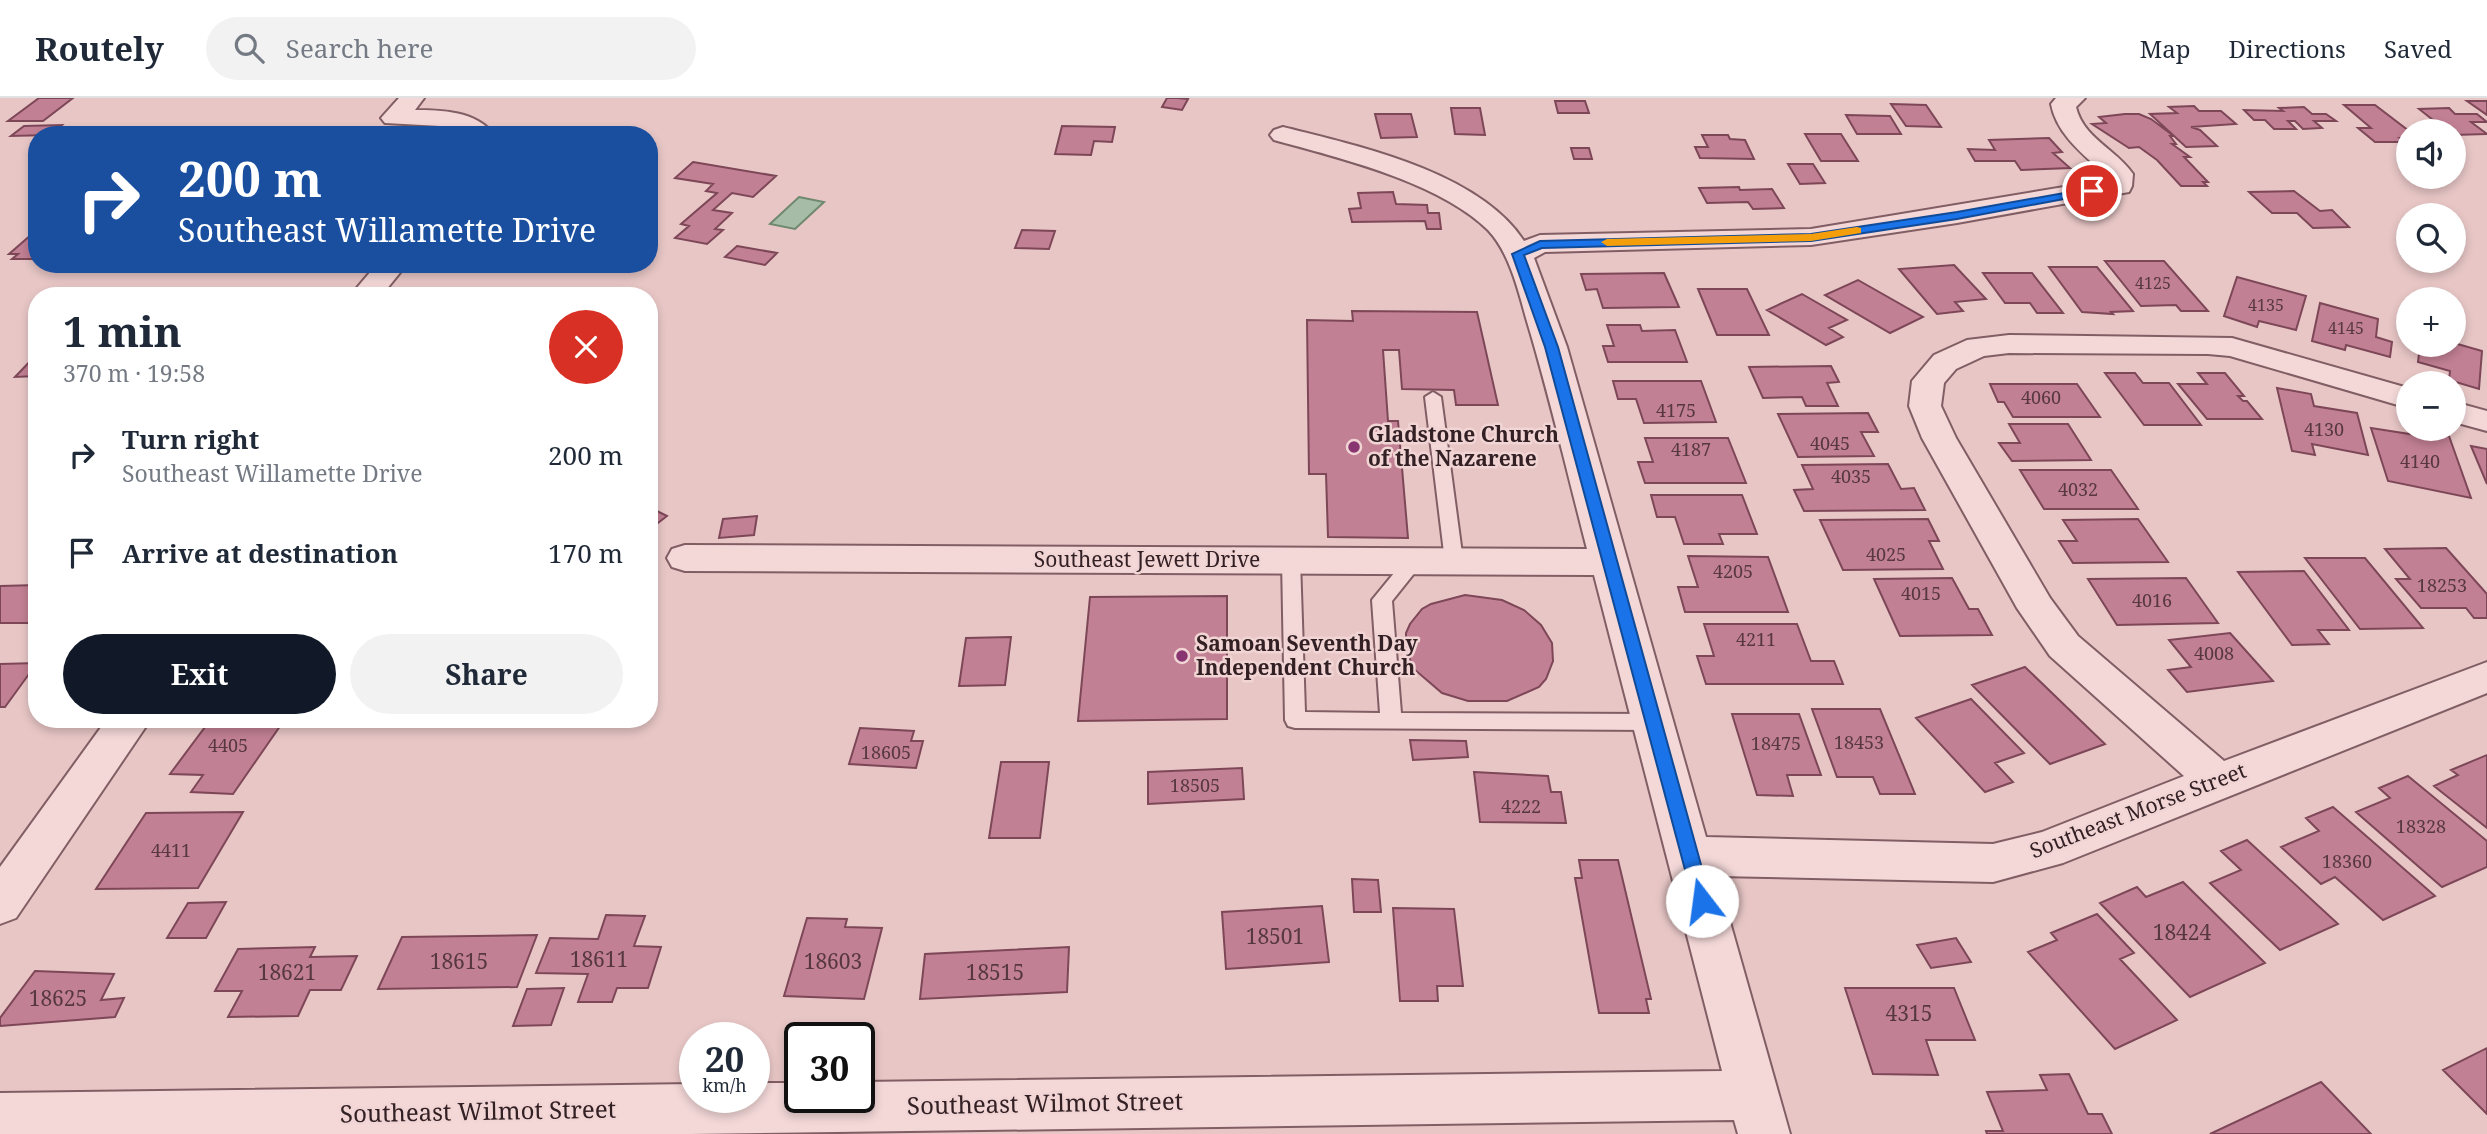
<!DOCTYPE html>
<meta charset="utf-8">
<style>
:root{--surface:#fff;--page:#f2f2f3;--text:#1f2937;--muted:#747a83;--line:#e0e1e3;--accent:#111827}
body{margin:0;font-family:"Noto Serif",serif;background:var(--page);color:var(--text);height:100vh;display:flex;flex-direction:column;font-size:26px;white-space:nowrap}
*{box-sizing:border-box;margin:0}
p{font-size:23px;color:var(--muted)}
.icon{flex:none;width:38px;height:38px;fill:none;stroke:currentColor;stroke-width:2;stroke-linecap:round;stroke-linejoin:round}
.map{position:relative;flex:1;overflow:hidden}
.panel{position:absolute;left:28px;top:189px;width:630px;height:441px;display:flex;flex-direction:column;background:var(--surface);border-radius:28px;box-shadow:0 4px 10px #0003}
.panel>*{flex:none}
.top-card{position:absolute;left:28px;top:28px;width:630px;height:147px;border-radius:28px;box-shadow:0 4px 10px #0003;background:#1a4fa0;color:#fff;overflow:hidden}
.fabs{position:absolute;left:2396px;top:21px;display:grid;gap:14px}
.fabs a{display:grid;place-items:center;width:70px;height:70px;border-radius:50%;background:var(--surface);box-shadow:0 4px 10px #0003;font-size:35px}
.speed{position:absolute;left:679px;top:924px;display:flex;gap:14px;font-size:35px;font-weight:700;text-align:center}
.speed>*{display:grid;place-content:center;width:91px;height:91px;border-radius:50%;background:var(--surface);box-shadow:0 4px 10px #0003;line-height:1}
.speed small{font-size:18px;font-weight:400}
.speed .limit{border:4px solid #111;border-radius:10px;background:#fff;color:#111}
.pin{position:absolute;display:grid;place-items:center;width:60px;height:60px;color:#fff;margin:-30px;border:4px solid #fff;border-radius:50%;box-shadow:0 2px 7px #0007}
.me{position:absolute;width:77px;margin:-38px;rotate:345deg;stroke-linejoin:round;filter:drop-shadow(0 0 5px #0008)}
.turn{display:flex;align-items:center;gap:24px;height:147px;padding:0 35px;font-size:32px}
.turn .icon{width:91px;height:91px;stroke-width:2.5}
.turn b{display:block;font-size:49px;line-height:60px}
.round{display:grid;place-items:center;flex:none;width:74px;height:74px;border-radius:37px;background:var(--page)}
.headline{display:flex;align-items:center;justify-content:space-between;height:119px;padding:0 35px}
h1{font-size:42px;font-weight:700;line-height:52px}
.cta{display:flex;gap:14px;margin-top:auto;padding:14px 35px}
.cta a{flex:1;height:80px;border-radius:42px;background:var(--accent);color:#fff;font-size:28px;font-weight:700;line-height:80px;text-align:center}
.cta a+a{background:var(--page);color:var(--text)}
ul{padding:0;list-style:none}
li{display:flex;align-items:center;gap:21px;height:98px;padding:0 35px}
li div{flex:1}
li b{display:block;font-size:26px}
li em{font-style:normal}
header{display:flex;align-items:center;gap:42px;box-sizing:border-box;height:98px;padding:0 35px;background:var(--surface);border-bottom:2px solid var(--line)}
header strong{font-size:33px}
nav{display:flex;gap:38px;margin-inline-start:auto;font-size:24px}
.search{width:490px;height:63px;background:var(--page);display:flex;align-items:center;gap:18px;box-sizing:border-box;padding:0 24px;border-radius:38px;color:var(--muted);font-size:26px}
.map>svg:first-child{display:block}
.water{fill:#a7bca7;stroke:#6f896f;stroke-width:2}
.building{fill:#c28094;stroke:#7d4758;stroke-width:2}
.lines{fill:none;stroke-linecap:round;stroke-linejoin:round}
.lane-casing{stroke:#815e64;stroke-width:4}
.street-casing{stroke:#815e64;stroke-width:4}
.lane{fill:#f4d8d8;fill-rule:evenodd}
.street{fill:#f4d8d8;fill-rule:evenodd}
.route{fill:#1a73e8;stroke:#114b97;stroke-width:2}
.slow{fill:#f59e0b}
.poi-dot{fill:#893572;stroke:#f1d4d4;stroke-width:2.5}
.labels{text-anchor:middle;stroke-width:5;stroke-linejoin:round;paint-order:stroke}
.far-number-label{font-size:16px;fill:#573840}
.number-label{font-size:18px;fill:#573840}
.poi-label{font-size:21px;font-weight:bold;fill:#332024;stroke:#f1d4d4;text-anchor:start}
.street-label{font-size:21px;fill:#332024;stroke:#f1d4d4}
.near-number-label{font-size:21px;fill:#573840}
.near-street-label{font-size:24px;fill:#332024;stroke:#f1d4d4}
</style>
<header>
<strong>Routely</strong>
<div class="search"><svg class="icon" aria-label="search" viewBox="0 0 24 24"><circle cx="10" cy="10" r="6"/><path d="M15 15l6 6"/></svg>Search here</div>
<nav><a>Map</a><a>Directions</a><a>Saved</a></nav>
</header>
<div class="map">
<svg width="2487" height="1036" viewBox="0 0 2487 1036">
<rect width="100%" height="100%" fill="#e8c6c6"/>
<path class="water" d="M 799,99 L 824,104 L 795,131 L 770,126 Z"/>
<path class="building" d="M 39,0 L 73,0 L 43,23 L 8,23 Z
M 1167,0 L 1177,0 L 1188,1 L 1182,12 L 1162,9 Z
M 1555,3 L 1585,3 L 1589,15 L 1558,15 Z
M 2467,3 L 2487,3 L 2487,17 Z
M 1891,6 L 1926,7 L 1941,29 L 1906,28 Z
M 2344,7 L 2375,7 L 2409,33 L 2408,40 L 2400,40 L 2405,44 L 2375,44 L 2358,30 L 2371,30 Z
M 2194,8 L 2199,13 L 2221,13 L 2236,26 L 2191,29 L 2200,32 L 2217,48 L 2186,49 L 2150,16 L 2177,15 L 2169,9 Z
M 2304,9 L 2312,16 L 2326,16 L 2336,23 L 2314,23 L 2322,30 L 2303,31 L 2295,23 L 2288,23 L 2296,31 L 2274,31 L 2265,22 L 2254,22 L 2244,12 L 2283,13 L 2279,10 Z
M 1451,10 L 1480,10 L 1485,37 L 1455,36 Z
M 2449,10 L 2455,16 L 2477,16 L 2487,24 L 2471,24 L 2487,36 L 2454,37 L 2454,33 L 2447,33 L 2419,11 Z
M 1375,16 L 1411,16 L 1417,39 L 1381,40 Z
M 2125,16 L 2139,16 L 2151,21 L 2171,36 L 2173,38 L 2170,38 L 2176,46 L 2172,46 L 2190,59 L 2184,59 L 2208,84 L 2203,84 L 2207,88 L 2181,88 L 2157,62 L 2139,49 L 2129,50 L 2092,26 L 2106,25 L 2099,19 Z
M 1846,17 L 1890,18 L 1901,36 L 1857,36 Z
M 62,27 L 51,37 L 11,38 L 24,28 Z
M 1062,28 L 1115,29 L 1112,44 L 1094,43 L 1091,57 L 1055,56 Z
M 1805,36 L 1841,36 L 1858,63 L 1821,63 Z
M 1702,37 L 1728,37 L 1730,41 L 1745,42 L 1754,61 L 1700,60 L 1695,49 L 1708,49 Z
M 2049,40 L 2062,54 L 2053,55 L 2070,70 L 2021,72 L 2015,63 L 1975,63 L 1968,51 L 1995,52 L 1989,42 Z
M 1571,50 L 1589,50 L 1592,61 L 1574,61 Z
M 693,64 L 776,78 L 753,99 L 732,95 L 713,112 L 732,115 L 715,131 L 723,132 L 707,146 L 675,140 L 689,128 L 681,126 L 717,95 L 706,93 L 713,86 L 675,80 Z
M 1788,66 L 1813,66 L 1825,85 L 1800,86 Z
M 1739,89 L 1740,92 L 1772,91 L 1784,110 L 1753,111 L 1748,104 L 1707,105 L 1699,90 Z
M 2294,93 L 2320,113 L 2332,112 L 2349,129 L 2313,130 L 2297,115 L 2272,115 L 2249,94 Z
M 1393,94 L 1396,106 L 1427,107 L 1428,115 L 1439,115 L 1441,131 L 1427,131 L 1425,123 L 1352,124 L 1349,111 L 1361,110 L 1358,95 Z
M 1022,132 L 1055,133 L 1049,151 L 1015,150 Z
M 32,136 L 37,136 L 37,161 L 12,161 L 18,156 L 9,156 Z
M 737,148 L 777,155 L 765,167 L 725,159 Z
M 2105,163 L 2164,163 L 2208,213 L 2181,213 L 2176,207 L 2141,208 Z
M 1954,167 L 1986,201 L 1955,204 L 1963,213 L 1937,216 L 1899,171 Z
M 2049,169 L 2097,169 L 2133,213 L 2111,214 L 2113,216 L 2082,214 Z
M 1664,175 L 1679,209 L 1603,210 L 1597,191 L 1586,192 L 1581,176 Z
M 1983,175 L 2032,175 L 2063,215 L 2037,215 L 2030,205 L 2005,205 Z
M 2237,179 L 2306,198 L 2296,232 L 2259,223 L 2257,229 L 2224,218 Z
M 1858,182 L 1923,219 L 1890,235 L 1825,197 Z
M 1698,191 L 1747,191 L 1769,237 L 1717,237 Z
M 281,195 L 315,195 L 312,198 L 278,198 Z
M 1802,196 L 1847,222 L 1829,230 L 1843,239 L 1826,247 L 1767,212 Z
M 2320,205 L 2378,221 L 2376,239 L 2392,244 L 2390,259 L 2346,247 L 2345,252 L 2312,243 Z
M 1352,213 L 1477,214 L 1498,307 L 1456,307 L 1454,292 L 1402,291 L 1399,252 L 1383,252 L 1388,323 L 1398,323 L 1408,440 L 1328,439 L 1326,376 L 1309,376 L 1307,222 L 1353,223 Z
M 1607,227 L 1640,227 L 1642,233 L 1675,232 L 1687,264 L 1608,264 L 1603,248 L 1614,248 Z
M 2454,245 L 2482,253 L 2479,291 L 2449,282 L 2450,273 L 2418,264 L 2420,247 Z
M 37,256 L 37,278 L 15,279 Z
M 1831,268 L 1839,284 L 1827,285 L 1838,308 L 1806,308 L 1802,299 L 1763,300 L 1749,269 Z
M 2105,275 L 2135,275 L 2143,285 L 2169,285 L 2201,327 L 2144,327 Z
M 2198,275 L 2225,275 L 2244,298 L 2238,298 L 2243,303 L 2247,303 L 2262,321 L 2207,321 L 2178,286 L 2207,286 Z
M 1613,283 L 1701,283 L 1716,324 L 1644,325 L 1636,301 L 1618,301 Z
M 1990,286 L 2077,286 L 2100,319 L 2013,319 L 2004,304 L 1998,304 Z
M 2277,290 L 2311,296 L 2314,308 L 2357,315 L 2368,357 L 2312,346 L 2315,357 L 2292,353 Z
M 1868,315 L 1878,334 L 1861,334 L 1874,358 L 1798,359 L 1778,316 Z
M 2009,326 L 2068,326 L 2091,362 L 2012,363 L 1999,345 L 2020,345 Z
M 2371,330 L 2416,337 L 2415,331 L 2449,338 L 2471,400 L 2388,383 Z
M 1645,340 L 1728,340 L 1746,385 L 1645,385 L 1638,364 L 1653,364 Z
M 2471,348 L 2487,351 L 2487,386 Z
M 1888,366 L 1901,391 L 1914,390 L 1925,412 L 1804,413 L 1794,392 L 1813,391 L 1802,367 Z
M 2020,372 L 2111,372 L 2138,411 L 2044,411 Z
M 1651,397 L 1742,397 L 1757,436 L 1719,436 L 1723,446 L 1684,446 L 1675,419 L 1657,419 Z
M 649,409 L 667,418 L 649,432 Z
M 757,418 L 754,437 L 719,440 L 723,421 Z
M 1928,421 L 1939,443 L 1929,443 L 1943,471 L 1843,472 L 1820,422 Z
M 2138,421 L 2168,464 L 2073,465 L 2059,443 L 2077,443 L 2063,422 Z
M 2446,450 L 2487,496 L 2487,520 L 2474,520 L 2466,510 L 2421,510 L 2396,481 L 2410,481 L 2385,451 Z
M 1688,458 L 1768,459 L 1788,514 L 1685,514 L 1678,489 L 1698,489 Z
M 2305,460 L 2365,460 L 2423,530 L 2360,531 Z
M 2304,473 L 2349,532 L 2318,532 L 2329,546 L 2292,547 L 2238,474 Z
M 1952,480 L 1969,511 L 1978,511 L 1992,537 L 1900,538 L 1874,481 Z
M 2186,480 L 2218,525 L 2117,527 L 2088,481 Z
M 37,487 L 37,525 L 0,525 L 0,488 Z
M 1465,497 L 1502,502 L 1524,512 L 1541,527 L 1552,545 L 1553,563 L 1546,581 L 1539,589 L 1507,603 L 1468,603 L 1442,595 L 1415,572 L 1406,553 L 1406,535 L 1410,526 L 1422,511 L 1431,506 Z
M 1227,498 L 1227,621 L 1078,623 L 1090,499 Z
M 1704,526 L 1797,526 L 1811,563 L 1834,563 L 1843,586 L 1706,586 L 1697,558 L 1714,558 Z
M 2230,535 L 2273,583 L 2187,594 L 2168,572 L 2191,569 L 2169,542 Z
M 1011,539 L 1005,587 L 959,588 L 966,540 Z
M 37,565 L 5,609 L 0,609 L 0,566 Z
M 2025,569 L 2105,646 L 2050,666 L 1972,587 Z
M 1971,601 L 2024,655 L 1995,665 L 2013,684 L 1985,694 L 1916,620 Z
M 1812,611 L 1880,611 L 1915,696 L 1880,696 L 1873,679 L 1837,679 Z
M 1732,616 L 1799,616 L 1821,677 L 1787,677 L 1793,698 L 1757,697 Z
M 211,621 L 285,621 L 233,696 L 191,694 L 203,677 L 170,676 Z
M 860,630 L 914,633 L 911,643 L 923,643 L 916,670 L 849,666 Z
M 1410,642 L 1466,643 L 1468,659 L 1413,662 Z
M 2487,657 L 2487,730 L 2434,688 L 2458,677 L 2451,672 Z
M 1001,664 L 1049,664 L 1040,740 L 989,740 Z
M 1242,670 L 1244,701 L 1148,706 L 1148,674 Z
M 1474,674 L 1548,678 L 1551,694 L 1561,694 L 1566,725 L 1480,724 Z
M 2408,678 L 2487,743 L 2487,769 L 2442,789 L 2356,714 L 2390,700 L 2379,690 Z
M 2333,709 L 2435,798 L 2383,822 L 2335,779 L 2321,786 L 2281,749 L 2319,733 L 2306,720 Z
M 243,714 L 198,790 L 96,791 L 146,715 Z
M 2247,742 L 2338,826 L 2280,852 L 2210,785 L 2241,772 L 2221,753 Z
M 1579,762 L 1618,762 L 1651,901 L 1646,901 L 1649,915 L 1599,915 L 1575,780 L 1582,780 Z
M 1352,781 L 1378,782 L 1381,814 L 1354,814 Z
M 2183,784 L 2265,865 L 2190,899 L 2100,805 L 2137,789 L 2146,799 Z
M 226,804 L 206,840 L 167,840 L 188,805 Z
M 1322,808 L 1329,864 L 1226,871 L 1222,814 Z
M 1393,810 L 1454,811 L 1463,888 L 1437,888 L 1438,903 L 1400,903 Z
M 2097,816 L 2134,855 L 2120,861 L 2177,922 L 2115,951 L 2028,854 L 2057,842 L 2051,835 Z
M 606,817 L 645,818 L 634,848 L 661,849 L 648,890 L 617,890 L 612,904 L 578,904 L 588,876 L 536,875 L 550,840 L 598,841 Z
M 807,820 L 847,821 L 845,829 L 882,830 L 864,901 L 784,898 Z
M 537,837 L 517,889 L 378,891 L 402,839 Z
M 1956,840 L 1971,864 L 1931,870 L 1917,847 Z
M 315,849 L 310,859 L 357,858 L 341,892 L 310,892 L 298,918 L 228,919 L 242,893 L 215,893 L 238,851 Z
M 1069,849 L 1067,894 L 920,901 L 925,856 Z
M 35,873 L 114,876 L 101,902 L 124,900 L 115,919 L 0,928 L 0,920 Z
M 564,890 L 551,927 L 513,928 L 527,891 Z
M 1845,890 L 1954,890 L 1975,942 L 1926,942 L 1938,977 L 1873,976 Z
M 2487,950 L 2487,1016 L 2443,972 Z
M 2069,976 L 2088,1016 L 2102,1016 L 2112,1036 L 1987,1036 L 1986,1033 L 2003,1033 L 1987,994 L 2047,992 L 2040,977 Z
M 2321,984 L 2371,1036 L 2210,1036 Z"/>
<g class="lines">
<defs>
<path id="lane" d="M 1433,294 L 1441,299 L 1463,463 L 1461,468 L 1447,468 L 1445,463 L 1425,299 Z
M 1291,456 L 1298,457 L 1300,462 L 1305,614 L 1380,615 L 1372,502 L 1408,458 L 1422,458 L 1424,463 L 1392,503 L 1401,615 L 1653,616 L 1660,618 L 1663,624 L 1660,630 L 1653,632 L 1295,630 L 1288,628 L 1285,622 L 1282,462 L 1284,457 Z"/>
<path id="street" d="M 399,0 L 424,0 L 415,12 C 441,12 477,13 494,37 L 466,37 L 454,30 L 440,28 L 385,25 L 381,20 Z
M 2056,0 L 2085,0 L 2076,9 C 2083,40 2116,51 2133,76 L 2132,88 L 2129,94 L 1957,125 L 1811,147 L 1545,154 L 1534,160 L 1567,249 L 1706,739 L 1993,746 L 2042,734 L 2184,678 L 2050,558 L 2017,510 L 1922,340 L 1909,308 L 1912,283 L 1934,257 L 1967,242 L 2009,237 L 2232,240 L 2408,290 L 2408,310 L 2230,258 L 2208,256 L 2009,255 L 1984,258 L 1956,271 L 1944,285 L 1941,308 L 1956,340 L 2050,500 L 2078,538 L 2224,663 L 2487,564 L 2487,595 L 2063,765 L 1993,784 L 1717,778 L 1790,1036 L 1738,1036 L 1734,1022 L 690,1036 L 0,1036 L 0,995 L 695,986 L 695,999 L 754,999 L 754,985 L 800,985 L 800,999 L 859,999 L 859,984 L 1722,973 L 1594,477 L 685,473 L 672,469 L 667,460 L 672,451 L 685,447 L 1587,451 C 1567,374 1549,296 1526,220 C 1518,191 1509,154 1488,132 C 1439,84 1340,60 1274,42 L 1270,37 L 1274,32 L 1283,29 C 1359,48 1479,74 1524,143 L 1540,137 L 1811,131 L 2106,82 L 2107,78 C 2084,57 2057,37 2051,6 Z
M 377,166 L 407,166 L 381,198 L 350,198 Z
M 2454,304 L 2487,313 L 2487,333 L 2454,324 Z
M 107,621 L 151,621 L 16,820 L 0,826 L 0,769 Z"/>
</defs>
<use href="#lane" class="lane-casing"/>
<use href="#street" class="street-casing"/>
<use href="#lane" class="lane"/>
<use href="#street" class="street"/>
</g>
<path class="route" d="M 2092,90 L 2098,93 L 2096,95 L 1957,121 L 1811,143 L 1542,150 L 1524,157 L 1558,249 L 1711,803 L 1708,809 L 1702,811 L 1695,809 L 1545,249 L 1512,156 L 1540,143 L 1811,136 L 1957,114 Z"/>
<path class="slow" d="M 1857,129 L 1861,130 L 1861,135 L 1811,143 L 1607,148 L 1601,144 L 1607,141 L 1811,136 Z"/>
<g class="poi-dot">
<circle cx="1354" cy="349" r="7"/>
<circle cx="1182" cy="558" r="7"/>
</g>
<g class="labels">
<g class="far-number-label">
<text x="2153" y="191">4125</text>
<text x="2266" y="213">4135</text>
<text x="2346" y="236">4145</text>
</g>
<g class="number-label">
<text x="2041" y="306">4060</text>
<text x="1676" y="319">4175</text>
<text x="2324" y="338">4130</text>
<text x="1830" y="352">4045</text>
<text x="1691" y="358">4187</text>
<text x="2420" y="370">4140</text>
<text x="1851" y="385">4035</text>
<text x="2078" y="398">4032</text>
<text x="1886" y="463">4025</text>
<text x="1733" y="480">4205</text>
<text x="2442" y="494">18253</text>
<text x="1921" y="502">4015</text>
<text x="2152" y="509">4016</text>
<text x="1756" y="548">4211</text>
<text x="2214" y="562">4008</text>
<text x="1859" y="651">18453</text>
<text x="1776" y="652">18475</text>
<text x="228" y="654">4405</text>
<text x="886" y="661">18605</text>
<text x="1195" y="694">18505</text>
<text x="1521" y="715">4222</text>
<text x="2421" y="735">18328</text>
<text x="171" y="759">4411</text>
<text x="2347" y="770">18360</text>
</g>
<g class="poi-label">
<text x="1368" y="344">Gladstone Church<tspan x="1368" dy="24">of the Nazarene</tspan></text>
<text x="1196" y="553">Samoan Seventh Day<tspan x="1196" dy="24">Independent Church</tspan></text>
</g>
<g class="street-label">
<text x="1147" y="469">Southeast Jewett Drive</text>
<text transform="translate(2138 713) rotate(-21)" y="7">Southeast Morse Street</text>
</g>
<g class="near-number-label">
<text x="2182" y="842">18424</text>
<text x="1275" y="846">18501</text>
<text x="599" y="869">18611</text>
<text x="459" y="871">18615</text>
<text x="833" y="871">18603</text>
<text x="287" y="882">18621</text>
<text x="995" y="882">18515</text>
<text x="58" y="908">18625</text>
<text x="1909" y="923">4315</text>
</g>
<g class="near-street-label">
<text transform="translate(1045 1006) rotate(-1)" y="8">Southeast Wilmot Street</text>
<text transform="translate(478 1014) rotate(-1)" y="8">Southeast Wilmot Street</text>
</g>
</g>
</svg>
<div class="fabs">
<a><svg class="icon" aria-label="sound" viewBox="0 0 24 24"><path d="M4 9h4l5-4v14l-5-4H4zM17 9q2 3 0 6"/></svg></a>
<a><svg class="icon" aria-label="search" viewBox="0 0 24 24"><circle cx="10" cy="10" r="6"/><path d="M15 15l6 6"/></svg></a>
<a>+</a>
<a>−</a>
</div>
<div class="speed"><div>20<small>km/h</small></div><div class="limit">30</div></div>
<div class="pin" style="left:2092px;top:93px;background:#d93025"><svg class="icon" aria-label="arrive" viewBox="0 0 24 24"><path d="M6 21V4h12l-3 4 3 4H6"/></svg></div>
<svg class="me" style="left:1702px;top:803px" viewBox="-20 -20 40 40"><circle r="19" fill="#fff"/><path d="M0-13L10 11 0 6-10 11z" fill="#1a73e8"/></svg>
<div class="top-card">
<div class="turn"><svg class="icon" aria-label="right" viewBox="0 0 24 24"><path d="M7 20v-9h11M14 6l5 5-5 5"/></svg><div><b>200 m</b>Southeast Willamette Drive</div></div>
</div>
<section class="panel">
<div class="headline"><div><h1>1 min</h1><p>370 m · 19:58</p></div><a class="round" style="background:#d93025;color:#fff"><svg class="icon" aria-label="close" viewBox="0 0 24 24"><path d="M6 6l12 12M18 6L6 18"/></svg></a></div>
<ul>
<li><svg class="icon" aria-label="right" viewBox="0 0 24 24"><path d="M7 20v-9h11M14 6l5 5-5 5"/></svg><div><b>Turn right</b><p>Southeast Willamette Drive</p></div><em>200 m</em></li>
<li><svg class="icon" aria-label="arrive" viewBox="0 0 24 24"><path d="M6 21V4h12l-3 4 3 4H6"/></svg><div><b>Arrive at destination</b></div><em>170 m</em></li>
</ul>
<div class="cta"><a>Exit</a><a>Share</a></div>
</section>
</div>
